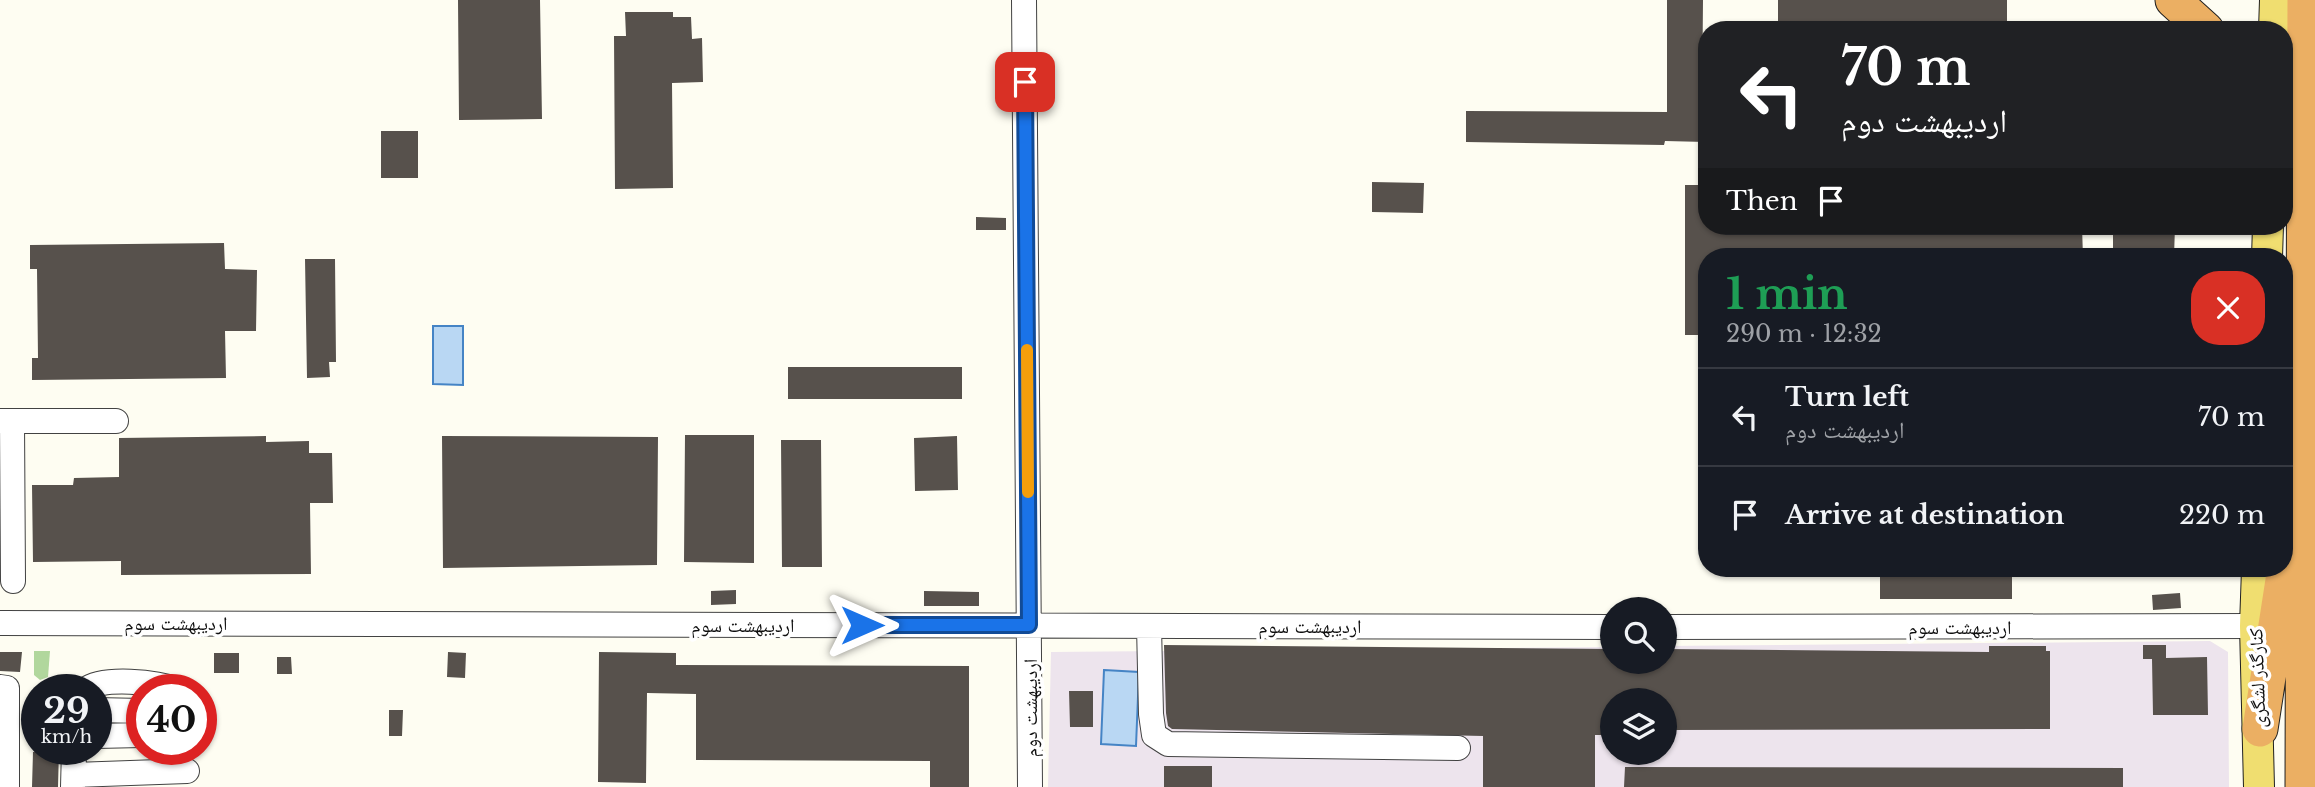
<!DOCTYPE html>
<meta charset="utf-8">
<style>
:root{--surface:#171b24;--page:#242831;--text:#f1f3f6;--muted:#9ea1a6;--line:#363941}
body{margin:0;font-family:"Libre Baskerville","Noto Naskh Arabic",serif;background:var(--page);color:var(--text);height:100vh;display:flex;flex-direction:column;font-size:26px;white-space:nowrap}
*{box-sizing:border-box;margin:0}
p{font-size:23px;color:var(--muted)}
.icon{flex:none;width:38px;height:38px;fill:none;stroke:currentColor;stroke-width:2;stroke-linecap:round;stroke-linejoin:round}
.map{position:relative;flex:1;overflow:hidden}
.panel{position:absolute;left:1698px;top:248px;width:595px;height:329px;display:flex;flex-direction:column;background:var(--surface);border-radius:28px;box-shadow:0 2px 5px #0004}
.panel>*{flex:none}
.top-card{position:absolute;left:1698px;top:21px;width:595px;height:214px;border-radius:28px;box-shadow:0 2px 5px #0004;background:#202124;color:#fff;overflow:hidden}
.controls{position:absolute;left:1600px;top:597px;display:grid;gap:14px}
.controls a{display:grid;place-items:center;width:77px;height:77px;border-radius:50%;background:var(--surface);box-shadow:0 2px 5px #0004;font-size:35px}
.speed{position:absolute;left:21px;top:674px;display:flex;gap:14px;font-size:35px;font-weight:700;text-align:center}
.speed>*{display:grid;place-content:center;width:91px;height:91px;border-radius:50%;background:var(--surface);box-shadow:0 2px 5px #0004;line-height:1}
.speed small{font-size:18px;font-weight:400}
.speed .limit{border:10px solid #d22;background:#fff;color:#111}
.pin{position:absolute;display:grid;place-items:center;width:60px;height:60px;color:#fff;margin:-30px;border-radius:14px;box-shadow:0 4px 10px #0006}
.me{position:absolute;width:77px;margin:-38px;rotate:90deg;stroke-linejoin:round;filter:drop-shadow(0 0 5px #0008)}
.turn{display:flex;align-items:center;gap:24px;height:147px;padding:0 28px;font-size:32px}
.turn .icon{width:91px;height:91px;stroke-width:2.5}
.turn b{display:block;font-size:49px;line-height:60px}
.then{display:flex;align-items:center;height:66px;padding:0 28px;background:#0003;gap:14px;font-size:26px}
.round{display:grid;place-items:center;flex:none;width:74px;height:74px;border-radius:28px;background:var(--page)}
.summary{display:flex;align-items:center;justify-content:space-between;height:119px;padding:0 28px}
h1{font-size:42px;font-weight:800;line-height:52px;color:#1e9e55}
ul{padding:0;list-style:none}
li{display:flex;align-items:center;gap:21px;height:98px;padding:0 28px;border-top:2px solid var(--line)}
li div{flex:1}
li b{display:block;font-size:26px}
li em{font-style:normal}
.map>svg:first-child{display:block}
.industrial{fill:#ede4ed;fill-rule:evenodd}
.forest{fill:#b1d79d}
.water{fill:#b9d7f3;stroke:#4584c5;stroke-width:2}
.building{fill:#57514c}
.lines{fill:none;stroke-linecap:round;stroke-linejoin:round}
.minor-casing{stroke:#424242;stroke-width:26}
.major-casing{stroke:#202020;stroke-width:32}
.highway-casing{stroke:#202020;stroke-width:37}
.minor{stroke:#fff;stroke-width:24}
.major{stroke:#f0de70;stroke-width:30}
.highway{stroke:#ebaf63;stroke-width:35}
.route-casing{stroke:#114b97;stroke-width:18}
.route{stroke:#1a73e8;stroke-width:12}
.slow{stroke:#f59e0b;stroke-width:12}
.labels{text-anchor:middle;stroke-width:7;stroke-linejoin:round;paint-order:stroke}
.street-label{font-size:19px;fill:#0f0f0f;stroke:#fff}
</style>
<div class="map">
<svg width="2315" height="787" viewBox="0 0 2315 787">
<rect width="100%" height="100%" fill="#fefdf2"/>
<path class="industrial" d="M 2210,641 L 2228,652 L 2229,787 L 1048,787 L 1051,652 L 1612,647 L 1612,662 L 1664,662 L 1664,646 ZM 1612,700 L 1664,700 L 1664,752 L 1612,752 Z"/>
<path class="forest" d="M 34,651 L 50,651 L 48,677 L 40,680 L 34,675 Z"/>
<path class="water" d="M 433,326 L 463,326 L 463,385 L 433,384 Z
M 1104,670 L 1139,672 L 1136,746 L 1101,744 Z"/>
<path class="building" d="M 458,0 L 540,0 L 542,119 L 459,120 Z
M 1667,0 L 1703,0 L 1702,108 L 1706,108 L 1706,142 L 1665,141 L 1664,145 L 1466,142 L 1466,111 L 1667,112 Z
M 1778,0 L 2007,0 L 2007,30 L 1778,30 Z
M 625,12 L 673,12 L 673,17 L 691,17 L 692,39 L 702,38 L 703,82 L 672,83 L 673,188 L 615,189 L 614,36 L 626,36 Z
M 381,131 L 418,131 L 418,178 L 381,178 Z
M 1372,182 L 1424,183 L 1423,213 L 1372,212 Z
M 1685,185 L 1706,185 L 1706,226 L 2082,226 L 2083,257 L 1706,257 L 1706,335 L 1685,335 Z
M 976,217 L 1006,218 L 1006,230 L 976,230 Z
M 2113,226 L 2175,226 L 2174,257 L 2113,257 Z
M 224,243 L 225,269 L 257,270 L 256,331 L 225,331 L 226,378 L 32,380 L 32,358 L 38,358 L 37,269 L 30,269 L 30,245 Z
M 305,259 L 335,259 L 336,362 L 329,362 L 330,377 L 307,378 Z
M 788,367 L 962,367 L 962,399 L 788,399 Z
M 685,435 L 754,435 L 754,563 L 684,562 Z
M 266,436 L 266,442 L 309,441 L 309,453 L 332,453 L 333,503 L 310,503 L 311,574 L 121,575 L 121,561 L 33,562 L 32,485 L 73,485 L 74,478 L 119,477 L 119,438 Z
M 442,436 L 658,437 L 657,565 L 443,568 Z
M 957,436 L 958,490 L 915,491 L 914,438 Z
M 781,440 L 821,440 L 822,567 L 782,567 Z
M 1880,569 L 2012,569 L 2012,599 L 1880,599 Z
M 736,590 L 736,604 L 711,605 L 711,591 Z
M 924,591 L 979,592 L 979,606 L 924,606 Z
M 2180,593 L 2181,608 L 2153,610 L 2152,595 Z
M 1164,645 L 1612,649 L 1612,662 L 1664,662 L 1664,649 L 1989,652 L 1989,646 L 2046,646 L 2046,651 L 2050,651 L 2050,729 L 1664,730 L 1664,700 L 1612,700 L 1612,730 L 1601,730 L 1601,735 L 1595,735 L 1595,787 L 1483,787 L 1483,736 L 1172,729 L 1168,726 L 1166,713 Z
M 2143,645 L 2166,645 L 2166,658 L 2207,657 L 2208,715 L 2153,715 L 2152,659 L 2143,659 Z
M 0,652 L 22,652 L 20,672 L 0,671 Z
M 448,652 L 466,653 L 465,678 L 447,677 Z
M 599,652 L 676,653 L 676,665 L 969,666 L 969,787 L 930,787 L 930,761 L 696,760 L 696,694 L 647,693 L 646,783 L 598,782 Z
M 214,653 L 239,653 L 239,673 L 214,673 Z
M 277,657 L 291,657 L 292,674 L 277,674 Z
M 1069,691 L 1093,691 L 1093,727 L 1070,727 Z
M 389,710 L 403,710 L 402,736 L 389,736 Z
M 36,749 L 59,750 L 58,787 L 32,787 L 33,752 L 37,752 Z
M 1164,766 L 1212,766 L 1212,787 L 1164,787 Z
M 1625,767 L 2123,768 L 2123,787 L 1624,787 Z"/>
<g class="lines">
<defs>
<path id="minor" d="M 1024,0 L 1030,787
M 0,421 L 116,421
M 12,421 L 13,581
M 0,623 L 1612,627
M 1149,626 L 1151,714 L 1154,735 L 1168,744 L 1458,748
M 1664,627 L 2255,626
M 0,687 L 7,688 L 7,787
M 85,690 C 103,676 157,682 178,690
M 96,710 L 142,711
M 96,736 L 142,735
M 74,775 L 187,771
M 73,787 L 74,749"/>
<path id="major" d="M 2274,30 L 2275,0
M 2267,257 L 2268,226
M 2257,569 L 2255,626 L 2259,787"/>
<path id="highway" d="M 2173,0 L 2206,30
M 2260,729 L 2286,561
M 2303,787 L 2305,0"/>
</defs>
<use href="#minor" class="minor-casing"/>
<use href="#major" class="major-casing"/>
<use href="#highway" class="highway-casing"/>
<use href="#minor" class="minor"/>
<use href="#major" class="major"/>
<use href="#highway" class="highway"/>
</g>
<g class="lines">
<defs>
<path id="route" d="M 862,625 L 1029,625 L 1025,82"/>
</defs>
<use href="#route" class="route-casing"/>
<use href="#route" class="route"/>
<path class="slow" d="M 1027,350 L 1028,492"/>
</g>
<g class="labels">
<g class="street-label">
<text x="176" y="630">اردیبهشت سوم</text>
<text x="743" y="632">اردیبهشت سوم</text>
<text x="1310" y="633">اردیبهشت سوم</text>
<text x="1960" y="634">اردیبهشت سوم</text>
<text transform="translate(2257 678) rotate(-92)" y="7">کنارگذر لشگری</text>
<text transform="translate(1030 708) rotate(-90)" y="7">اردیبهشت دوم</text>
</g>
</g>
</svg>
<div class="controls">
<a><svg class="icon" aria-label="search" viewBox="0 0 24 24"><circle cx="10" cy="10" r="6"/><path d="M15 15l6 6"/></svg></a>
<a><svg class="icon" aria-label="layers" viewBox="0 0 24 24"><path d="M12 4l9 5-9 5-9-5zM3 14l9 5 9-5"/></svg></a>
</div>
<div class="speed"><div>29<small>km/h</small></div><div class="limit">40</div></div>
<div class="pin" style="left:1025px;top:82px;background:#d93025"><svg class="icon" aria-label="arrive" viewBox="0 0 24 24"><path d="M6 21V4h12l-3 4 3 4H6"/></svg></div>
<svg class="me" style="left:862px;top:625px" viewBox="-20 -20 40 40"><path d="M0-17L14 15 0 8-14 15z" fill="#1a73e8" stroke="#fff" stroke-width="4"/></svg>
<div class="top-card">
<div class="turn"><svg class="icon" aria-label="left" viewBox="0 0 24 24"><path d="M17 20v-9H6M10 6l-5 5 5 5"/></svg><div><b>70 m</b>اردیبهشت دوم</div></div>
<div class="then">Then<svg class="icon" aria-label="arrive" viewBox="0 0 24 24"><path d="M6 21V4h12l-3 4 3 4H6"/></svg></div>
</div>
<section class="panel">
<div class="summary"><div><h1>1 min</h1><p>290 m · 12:32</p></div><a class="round" style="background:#d93025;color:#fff"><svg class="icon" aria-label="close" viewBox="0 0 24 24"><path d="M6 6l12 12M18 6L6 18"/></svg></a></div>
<ul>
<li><svg class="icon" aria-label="left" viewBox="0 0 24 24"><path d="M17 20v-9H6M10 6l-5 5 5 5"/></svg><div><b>Turn left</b><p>اردیبهشت دوم</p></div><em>70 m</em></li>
<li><svg class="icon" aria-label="arrive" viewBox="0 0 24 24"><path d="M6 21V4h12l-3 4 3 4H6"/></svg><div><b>Arrive at destination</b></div><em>220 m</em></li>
</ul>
</section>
</div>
